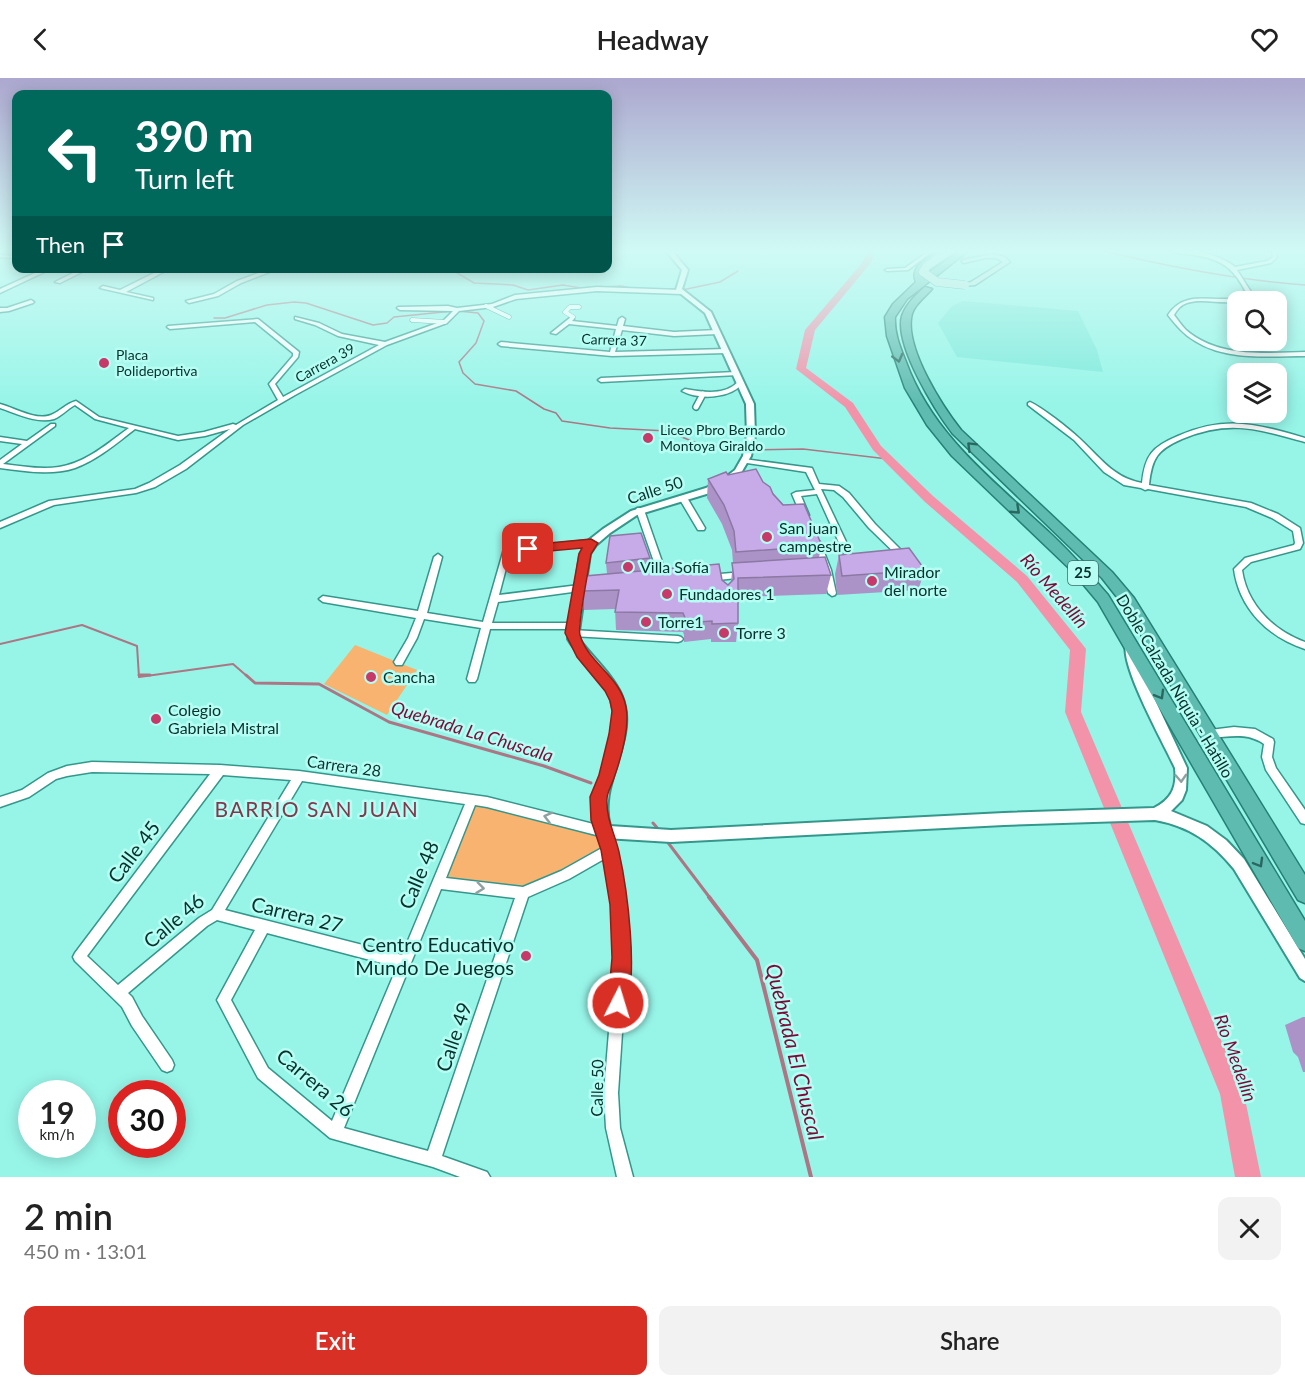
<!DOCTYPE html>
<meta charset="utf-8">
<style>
:root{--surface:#fff;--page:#f2f2f2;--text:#222;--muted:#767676;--accent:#d93025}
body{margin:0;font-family:Lato,sans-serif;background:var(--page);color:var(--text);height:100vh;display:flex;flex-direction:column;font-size:22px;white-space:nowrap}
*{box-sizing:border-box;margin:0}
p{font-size:20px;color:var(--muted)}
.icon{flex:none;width:33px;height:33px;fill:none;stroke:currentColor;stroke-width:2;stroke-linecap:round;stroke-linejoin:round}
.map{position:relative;height:1099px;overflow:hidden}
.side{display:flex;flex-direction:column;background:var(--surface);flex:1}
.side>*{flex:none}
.guide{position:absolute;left:12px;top:12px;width:600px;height:183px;border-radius:12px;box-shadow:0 3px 15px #0003;background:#00695c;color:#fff;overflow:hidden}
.tools{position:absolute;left:1227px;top:213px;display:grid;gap:12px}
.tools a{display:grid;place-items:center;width:60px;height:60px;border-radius:12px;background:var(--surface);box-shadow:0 3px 15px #0003;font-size:30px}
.speed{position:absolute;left:18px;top:1002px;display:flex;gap:12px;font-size:30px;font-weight:700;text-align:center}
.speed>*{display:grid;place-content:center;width:78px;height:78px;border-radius:50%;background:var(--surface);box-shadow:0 3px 15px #0003;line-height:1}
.speed small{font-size:15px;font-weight:400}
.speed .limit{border:9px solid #d22;background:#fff;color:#111}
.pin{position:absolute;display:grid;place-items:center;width:51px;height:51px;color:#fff;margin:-26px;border-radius:12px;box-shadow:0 3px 9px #0006}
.me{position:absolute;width:66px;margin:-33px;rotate:5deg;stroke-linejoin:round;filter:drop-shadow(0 0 4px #0008)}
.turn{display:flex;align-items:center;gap:21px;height:126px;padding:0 24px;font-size:27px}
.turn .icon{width:78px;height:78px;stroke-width:2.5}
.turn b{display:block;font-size:42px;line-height:51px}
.then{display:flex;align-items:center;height:57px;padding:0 24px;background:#0003;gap:12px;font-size:22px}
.round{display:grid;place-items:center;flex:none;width:63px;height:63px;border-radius:12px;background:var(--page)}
.headline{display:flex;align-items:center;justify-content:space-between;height:102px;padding:0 24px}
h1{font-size:36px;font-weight:600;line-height:45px}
.cta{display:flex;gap:12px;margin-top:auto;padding:12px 24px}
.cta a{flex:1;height:69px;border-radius:12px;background:var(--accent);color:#fff;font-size:24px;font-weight:600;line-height:69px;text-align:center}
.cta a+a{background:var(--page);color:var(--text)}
header{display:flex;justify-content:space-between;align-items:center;height:78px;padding:0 24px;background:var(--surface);font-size:27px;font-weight:600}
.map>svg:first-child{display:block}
.built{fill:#80eadc}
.green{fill:#f7b36f}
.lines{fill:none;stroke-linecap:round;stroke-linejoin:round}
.stream-far3{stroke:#ac7684;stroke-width:1.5}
.stream-far2{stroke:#ac7684;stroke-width:2}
.stream-far1{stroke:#ac7684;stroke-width:3}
.stream{stroke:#ac7684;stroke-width:4}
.river{fill:#f393aa;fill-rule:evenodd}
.pedestrian-far1-casing{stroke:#35978c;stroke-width:5}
.pedestrian-casing{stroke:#35978c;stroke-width:8}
.minor-casing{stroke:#35978c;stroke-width:3}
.tertiary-casing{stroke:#35978c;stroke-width:4}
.secondary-casing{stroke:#35978c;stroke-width:3}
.trunk-casing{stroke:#258075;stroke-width:3}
.pedestrian-far1{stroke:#fff;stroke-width:4}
.pedestrian{stroke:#fff;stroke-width:5}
.minor{fill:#fff;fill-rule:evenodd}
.tertiary{fill:#fff;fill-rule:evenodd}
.secondary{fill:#c3e6e2;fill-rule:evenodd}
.trunk{fill:#5ebbb0;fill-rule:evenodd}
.secondary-bridge-casing{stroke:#35978c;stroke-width:9;stroke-linecap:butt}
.secondary-bridge{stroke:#c3e6e2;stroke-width:8}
.wall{fill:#ab93c8}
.building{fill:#c7abe9;stroke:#8b78a3;stroke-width:1.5}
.oneway{stroke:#296861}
.oneway2{stroke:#8fa2a0}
.route{fill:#d93025;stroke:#8d1f18;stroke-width:1.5}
.poi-dot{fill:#c63968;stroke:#b6fef4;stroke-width:2}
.labels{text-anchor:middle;stroke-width:5;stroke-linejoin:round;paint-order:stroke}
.far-street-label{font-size:14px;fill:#06312c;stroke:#b6fef4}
.far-poi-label{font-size:14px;fill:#06312c;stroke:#b6fef4;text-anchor:start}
.shield{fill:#b6fef4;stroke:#3b6e68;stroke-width:1.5}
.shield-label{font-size:15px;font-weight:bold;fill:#06312c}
.street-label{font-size:16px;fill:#06312c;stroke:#b6fef4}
.poi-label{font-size:16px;fill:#06312c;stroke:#b6fef4;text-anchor:start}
.water-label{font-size:18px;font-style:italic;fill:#790b37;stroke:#b6fef4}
.near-street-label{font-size:20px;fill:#06312c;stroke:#b6fef4}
.near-poi-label{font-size:20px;fill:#06312c;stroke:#b6fef4;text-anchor:end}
.near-neighbourhood-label{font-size:21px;letter-spacing:1.5px;fill:#80394c;stroke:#b6fef4}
.near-water-label{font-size:21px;font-style:italic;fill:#790b37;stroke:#b6fef4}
</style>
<header><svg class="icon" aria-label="back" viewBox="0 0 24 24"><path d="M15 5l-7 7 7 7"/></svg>Headway<svg class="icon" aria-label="heart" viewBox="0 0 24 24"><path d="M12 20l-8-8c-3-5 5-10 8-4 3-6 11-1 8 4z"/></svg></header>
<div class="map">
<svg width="1305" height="1099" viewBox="0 0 1305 1099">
<rect width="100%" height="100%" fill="#97f5e8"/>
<path class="built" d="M 963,223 L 1078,233 L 1097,272 L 1103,294 L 957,279 L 938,245 L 952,228 Z"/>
<path class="green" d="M 355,567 L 417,592 L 387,637 L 324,606 Z
M 472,722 L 601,748 L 610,772 L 523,814 L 438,803 Z"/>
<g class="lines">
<path class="stream-far3" d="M 1104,173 C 1170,189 1237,202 1305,207
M 449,190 L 474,205 L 513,207 L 528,212 L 563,207 L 581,210 L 621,208 L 635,211
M 649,211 L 675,211
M 682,212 L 720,204 L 738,193
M 458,233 L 478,235 L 484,243 L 476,265 L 459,284 L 463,295 L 475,306 L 516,313 L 544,331 L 556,335 L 562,343 L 610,350 L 667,353 L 699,366 L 746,372
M 214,240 L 225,240 L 267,227 L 294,224 L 306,225 L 373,247 L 387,245 L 394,239 L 453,233
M 751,372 L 803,371 L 888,381"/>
<path class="stream-far2" d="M 0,566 L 82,547 L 137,568 L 139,599
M 139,599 L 233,586 L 248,599"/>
<path class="stream-far1" d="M 139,597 L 150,597
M 246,597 L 255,605 L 319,606 L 389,644 L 544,688 L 591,705
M 653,745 L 659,752
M 666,762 L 710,820"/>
<path class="stream" d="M 709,819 L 757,882 L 811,1099"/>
<path class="river" d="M 868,173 L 876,173 L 870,186 L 815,252 L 806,290 L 853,325 L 881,368 L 933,418 L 1027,498 L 1083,567 L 1086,571 L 1081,634 L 1244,1016 L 1261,1099 L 1235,1099 L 1220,1016 L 1065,634 L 1070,572 L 1017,504 L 925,424 L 873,372 L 845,329 L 796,291 L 805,252 L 862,185 Z"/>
<defs>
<path id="pedestrian-far1" d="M 486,228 L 509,239
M 573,239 L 565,234 L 570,229 L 579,229
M 412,242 L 445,244"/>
<path id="pedestrian" d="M 696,329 L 703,316"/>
<path id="minor" d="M 929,173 L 933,173 L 908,192 L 887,193 L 885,192 L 887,191 L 905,190 Z
M 1172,173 C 1192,171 1219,176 1235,189 L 1267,183 L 1273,179 L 1272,173 L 1276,173 L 1277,179 L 1271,185 L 1237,192 L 1253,217 L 1252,218 C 1245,221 1240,223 1233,224 C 1217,226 1193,218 1180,229 C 1178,231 1175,235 1174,237 C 1178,242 1181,247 1186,252 C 1218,280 1266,275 1305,274 L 1305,278 C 1270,278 1226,283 1195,263 C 1184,257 1176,247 1168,237 C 1188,207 1220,230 1247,216 C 1234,191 1224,182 1195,177 C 1188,176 1179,176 1172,173 Z
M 0,177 L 16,178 L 16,180 L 0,179 Z
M 46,190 L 53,190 L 0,215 L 0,211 Z
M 83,190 L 90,190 L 60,205 L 55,204 Z
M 164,190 L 171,190 L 126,214 L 153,220 L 153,222 L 100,210 L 103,208 L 120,212 Z
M 272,190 L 280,190 L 241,205 L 218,218 L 189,225 L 186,223 L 214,216 L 237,203 Z
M 565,190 L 562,192 L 560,191 L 560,190 Z
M 597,209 L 681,212 L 684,214 L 681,216 L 597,213 L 516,221 L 493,229 L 459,233 L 447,245 L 387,267 L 295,317 L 243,347 L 186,391 L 155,409 L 136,415 L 54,427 L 0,450 L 0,444 L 49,423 L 135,411 L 149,405 L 180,387 L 230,351 L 205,358 L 178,362 L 135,351 C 117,365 97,382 75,390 C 51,398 25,393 0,390 L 0,382 L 22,366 L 0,363 L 0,359 L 27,363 L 51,346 L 55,346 L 55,348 L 3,386 C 21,388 41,392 59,389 C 86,385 108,365 129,350 L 95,341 L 75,327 C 67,331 62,338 54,341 C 36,346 16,335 0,330 L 0,326 C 15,330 36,343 51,337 C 61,333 65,326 76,323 L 99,339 L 178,358 L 204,354 L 233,346 L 236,347 L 278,322 L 269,306 L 293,278 L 293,275 L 255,244 L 170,251 L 167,249 L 168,248 L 258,241 L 299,274 L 298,279 L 275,306 L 283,319 L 379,267 L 338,258 L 315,247 L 295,241 L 295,239 L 319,245 L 342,256 L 385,264 L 443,243 L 453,233 L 400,232 L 397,230 L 398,229 L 448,228 L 457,230 L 492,226 L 515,217 Z
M 31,222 L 34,224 L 33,225 L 9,233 L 0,234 L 0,230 L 7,230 Z
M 622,239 L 625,241 L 623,248 L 674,254 L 717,252 L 720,254 L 717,256 L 674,258 L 622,252 L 615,274 L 726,271 L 729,273 L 726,275 L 612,278 L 501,268 L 498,266 L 501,264 L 610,274 L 616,251 L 569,246 L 556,256 L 551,255 L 571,239 L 574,241 L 572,243 L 617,248 L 619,241 Z
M 736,294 L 738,295 L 738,297 L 601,304 L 598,302 L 601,300 Z
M 738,304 L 743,305 C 730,321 699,322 682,313 L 685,311 C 703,314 724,318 738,304 Z
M 1030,324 C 1043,330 1068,350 1079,360 C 1099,378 1113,400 1142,405 C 1145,377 1152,369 1178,358 C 1226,337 1257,346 1305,360 L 1305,364 C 1257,351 1230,341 1182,361 C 1157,372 1152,380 1149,407 L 1251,425 L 1278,436 L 1300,450 L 1303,465 L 1300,471 L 1251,484 L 1242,492 C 1247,527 1273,552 1305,564 L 1305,571 C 1268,559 1239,530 1234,491 L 1245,480 L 1294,467 L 1295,465 L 1293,453 L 1272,440 L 1246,429 L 1148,411 L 1145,412 L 1141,410 L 1124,407 L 1104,394 L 1074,362 L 1028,327 L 1028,325 Z
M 744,381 L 812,390 L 819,406 L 839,408 L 849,415 L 875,446 L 908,479 L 907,481 L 901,481 L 869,450 L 843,419 L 834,412 L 821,411 L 857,487 L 853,490 L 850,489 L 817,416 L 801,418 L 809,437 L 805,439 L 801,437 L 792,416 L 796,414 L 815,412 L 806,394 L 747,385 L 744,385 Z
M 680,418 L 686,418 L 705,450 L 704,452 L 698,452 L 679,420 Z
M 637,430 L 643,430 L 644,432 L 668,501 L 667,503 L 661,503 L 660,501 L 636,432 Z
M 816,461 L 820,464 L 831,492 L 836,515 L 835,517 L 832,518 L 828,515 L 823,492 L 812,464 Z
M 591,462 L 595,465 L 594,467 L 510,475 L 499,517 L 587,506 L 591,509 L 587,512 L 498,524 L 492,545 L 573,545 L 577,548 L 573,551 L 490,551 L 477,601 L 475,604 L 469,604 L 467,601 L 481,550 L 424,541 L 417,560 L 402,587 L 396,587 L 394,584 L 408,560 L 416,540 L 323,524 L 319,521 L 323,518 L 418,533 L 434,479 L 438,476 L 442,479 L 427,535 L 483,544 L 504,471 Z
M 743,494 L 747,497 L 746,499 L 709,503 L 705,500 L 709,497 Z
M 572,552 L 678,558 L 681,559 L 683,561 L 681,563 L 678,564 L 572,558 L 567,555 Z
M 1234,649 L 1255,651 L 1273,661 L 1274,664 L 1272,679 L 1276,690 L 1305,732 L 1305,746 L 1301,745 L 1266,692 L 1262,679 L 1264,666 C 1247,654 1229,659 1210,660 L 1206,659 L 1205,656 L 1206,653 L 1210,652 Z
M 92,684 L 220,687 L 299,693 L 487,719 L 609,750 L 616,772 L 615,774 L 625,827 L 627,880 L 618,1015 L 620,1050 L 633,1099 L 617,1099 L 606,1050 L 604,1015 L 615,880 L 613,827 L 604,781 L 569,801 L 528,819 L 442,1078 L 487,1094 L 490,1099 L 460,1099 L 433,1089 L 330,1060 L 258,1000 L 217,922 L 255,852 L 217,842 L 207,848 L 128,915 L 132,919 L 142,938 L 172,982 L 174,987 L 172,992 L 167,994 L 162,992 L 132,948 L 122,929 L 75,883 L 73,879 L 75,875 L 210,696 L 92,694 L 67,698 L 56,701 L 29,719 L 0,729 L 0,719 L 22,712 L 48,695 L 67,688 ZM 223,697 L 291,702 L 212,832 L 199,840 L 118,907 L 87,878 ZM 302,703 L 465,726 L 402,877 L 225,832 ZM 475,727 L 487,729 L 600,758 L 602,770 L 561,793 L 523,809 L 446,800 ZM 441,811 L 515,820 L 428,1073 L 344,1050 ZM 267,855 L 397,889 L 332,1043 L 268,990 L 231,922 Z"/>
<path id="tertiary" d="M 666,173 L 672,173 L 688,192 L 682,211 L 711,234 L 754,326 L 755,358 L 751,378 L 741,395 L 728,406 L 713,414 L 637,437 L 610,455 L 596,467 L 590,476 L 578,560 C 592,579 611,595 621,616 C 641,660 597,704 610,748 L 671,752 L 1004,735 L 1154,730 C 1172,721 1177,709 1175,690 C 1164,666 1120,588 1126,566 L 1134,566 L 1139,588 L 1187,690 L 1186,712 L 1182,722 L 1171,733 L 1207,748 L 1226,762 L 1244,781 L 1305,881 L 1305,903 L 1300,900 L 1234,791 C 1212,764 1189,748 1155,742 L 1004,747 L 671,764 L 605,760 L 600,758 C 578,710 626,669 611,622 C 604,598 580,582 568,561 L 580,476 L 589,462 L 603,451 L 631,433 L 706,410 L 722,402 L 735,392 L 743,378 L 747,358 L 746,326 L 705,235 L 676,212 L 682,192 Z"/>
<path id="secondary" d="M 992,176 L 1005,179 L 1010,184 L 975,207 L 963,208 L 963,206 L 971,204 L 1003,184 L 996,180 L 986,180 L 964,185 L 962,184 L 962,182 Z"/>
<path id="trunk" d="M 938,173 L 946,173 L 923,192 L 922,199 L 960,173 L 968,173 L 907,221 L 895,239 C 894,255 900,269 906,284 C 933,358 995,404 1052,457 C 1072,476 1090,496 1108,517 L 1305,843 L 1305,873 L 1298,870 L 1098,524 L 1072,493 L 952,378 L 927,347 L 905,310 L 887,258 L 885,239 L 893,226 L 916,204 C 909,189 927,181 938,173 Z
M 925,209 L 932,211 C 924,220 912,228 911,241 C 907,273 942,328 961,352 L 1112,494 L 1134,520 L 1305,797 L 1305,825 L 1298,822 L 1124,528 L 1102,500 L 953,356 C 936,334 894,267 902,238 C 906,226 916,217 925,209 Z"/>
</defs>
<use href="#pedestrian-far1" class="pedestrian-far1-casing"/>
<use href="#pedestrian" class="pedestrian-casing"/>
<use href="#minor" class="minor-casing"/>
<use href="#tertiary" class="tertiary-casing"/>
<use href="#secondary" class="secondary-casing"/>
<use href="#trunk" class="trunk-casing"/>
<use href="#pedestrian-far1" class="pedestrian-far1"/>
<use href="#pedestrian" class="pedestrian"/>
<use href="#minor" class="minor"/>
<use href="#tertiary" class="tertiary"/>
<use href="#secondary" class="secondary"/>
<use href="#trunk" class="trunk"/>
<defs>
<path id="secondary-bridge" d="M 949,173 L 927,188 L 923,194 L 937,204 L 965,207"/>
</defs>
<use href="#secondary-bridge" class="secondary-bridge-casing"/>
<use href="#secondary-bridge" class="secondary-bridge"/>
</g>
<path class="wall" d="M 728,397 L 763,404 L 822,468 L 819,479 L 831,497 L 826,516 L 738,519 L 738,545 L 736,564 L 711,564 L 711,561 L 684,564 L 684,557 L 683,554 L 616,552 L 615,531 L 584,532 L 583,513 L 607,496 L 606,485 L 650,480 L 650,492 L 722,502 L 728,507 L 731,504 L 733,485 L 732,472 L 722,446 L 707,420 L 708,401 Z
M 839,477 L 925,492 L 918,512 L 837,517 L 835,496 Z
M 1303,939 L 1305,939 L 1305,994 L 1303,994 L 1298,979 L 1293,974 L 1285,947 Z"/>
<path class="building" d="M 756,391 L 763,404 L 770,409 L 773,416 L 783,427 L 804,426 L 822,468 L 736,474 L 734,453 L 724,427 L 708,401 L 726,394 L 728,397 Z
M 641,455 L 650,480 L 606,485 L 610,458 Z
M 909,470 L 925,492 L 842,498 L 839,477 Z
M 825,479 L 831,497 L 738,500 L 738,545 L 712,546 L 712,543 L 684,545 L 686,542 L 683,535 L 615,534 L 619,512 L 583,513 L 585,498 L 719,486 L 722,502 L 728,507 L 734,501 L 732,485 Z"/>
<defs><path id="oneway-chevron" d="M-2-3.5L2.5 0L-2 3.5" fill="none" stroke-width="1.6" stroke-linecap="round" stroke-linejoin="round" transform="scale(1.5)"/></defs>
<g class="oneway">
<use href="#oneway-chevron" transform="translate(898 280) rotate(75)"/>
<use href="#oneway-chevron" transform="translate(971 368) rotate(-135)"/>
<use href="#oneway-chevron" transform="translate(1016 432) rotate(43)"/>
<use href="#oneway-chevron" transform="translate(1160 617) rotate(60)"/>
<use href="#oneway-chevron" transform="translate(1259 785) rotate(60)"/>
</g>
<g class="oneway2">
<use href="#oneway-chevron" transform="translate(1181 700) rotate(87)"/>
<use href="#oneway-chevron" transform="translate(548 739) rotate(-166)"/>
<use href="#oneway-chevron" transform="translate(480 810) rotate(7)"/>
</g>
<linearGradient id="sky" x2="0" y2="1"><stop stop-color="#aca7cf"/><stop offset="0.53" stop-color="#d0faf5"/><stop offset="1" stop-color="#d0faf5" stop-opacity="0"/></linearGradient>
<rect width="1305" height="326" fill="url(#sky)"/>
<path class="route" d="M 591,461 L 598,465 L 591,476 C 589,490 577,548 580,557 C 588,585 621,599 626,629 C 630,650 621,680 614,700 C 612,707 607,714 607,721 C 606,741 615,756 619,774 C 627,810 639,898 625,932 L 618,935 L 611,932 L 608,925 L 612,880 L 610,827 L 601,772 L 591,742 L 590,719 L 599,697 L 609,656 L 612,633 L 610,623 L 605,613 L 577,579 L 565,555 L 579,476 L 582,470 L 528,475 L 522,471 L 528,467 Z"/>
<g class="poi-dot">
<circle cx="104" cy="285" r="6"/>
<circle cx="648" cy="360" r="6"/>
<circle cx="767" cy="459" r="6"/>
<circle cx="628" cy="489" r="6"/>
<circle cx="872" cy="503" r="6"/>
<circle cx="667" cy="516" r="6"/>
<circle cx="646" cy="544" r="6"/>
<circle cx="724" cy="555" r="6"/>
<circle cx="371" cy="599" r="6"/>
<circle cx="156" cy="641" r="6"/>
<circle cx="526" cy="878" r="6"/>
</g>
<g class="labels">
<g class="far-street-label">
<text transform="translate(614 262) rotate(2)" y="5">Carrera 37</text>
<text transform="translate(325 285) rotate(-29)" y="5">Carrera 39</text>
</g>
<g class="far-poi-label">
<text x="116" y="282">Placa<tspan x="116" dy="16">Polideportiva</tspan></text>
<text x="660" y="357">Liceo Pbro Bernardo<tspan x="660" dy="16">Montoya Giraldo</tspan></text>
</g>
<rect class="shield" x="1068" y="483" width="30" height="24" rx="4.5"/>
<g class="shield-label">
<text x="1083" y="500">25</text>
</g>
<g class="street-label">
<text transform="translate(655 412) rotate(-18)" y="6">Calle 50</text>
<text transform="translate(1175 608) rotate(59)" y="6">Doble Calzada Niquia - Hatillo</text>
<text transform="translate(344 688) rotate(8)" y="6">Carrera 28</text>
<text transform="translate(597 1010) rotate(-89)" y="6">Calle 50</text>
</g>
<g class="poi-label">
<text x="779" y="456">San juan<tspan x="779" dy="18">campestre</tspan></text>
<text x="640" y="495">Villa Sofía</text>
<text x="884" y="500">Mirador<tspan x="884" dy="18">del norte</tspan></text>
<text x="679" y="522">Fundadores 1</text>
<text x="658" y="550">Torre1</text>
<text x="736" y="561">Torre 3</text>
<text x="383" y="605">Cancha</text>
<text x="168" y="638">Colegio<tspan x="168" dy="18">Gabriela Mistral</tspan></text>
</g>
<g class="water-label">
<text transform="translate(1054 513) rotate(49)" y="6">Río Medellín</text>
<text transform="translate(472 654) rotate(17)" y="6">Quebrada La Chuscala</text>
<text transform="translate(1235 980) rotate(70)" y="6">Río Medellín</text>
</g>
<g class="near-street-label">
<text transform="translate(134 774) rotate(-53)" y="7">Calle 45</text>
<text transform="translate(419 797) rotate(-67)" y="7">Calle 48</text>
<text transform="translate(297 837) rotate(14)" y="7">Carrera 27</text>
<text transform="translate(174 843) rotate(-40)" y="7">Calle 46</text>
<text transform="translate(454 959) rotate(-71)" y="7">Calle 49</text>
<text transform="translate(315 1005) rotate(40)" y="7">Carrera 26</text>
</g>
<g class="near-poi-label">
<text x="514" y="874">Centro Educativo<tspan x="514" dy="23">Mundo De Juegos</tspan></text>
</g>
<g class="near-neighbourhood-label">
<text x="317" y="739">BARRIO SAN JUAN</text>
</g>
<g class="near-water-label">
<text transform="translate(794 974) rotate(76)" y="7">Quebrada El Chuscal</text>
</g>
</g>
</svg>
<div class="tools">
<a><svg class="icon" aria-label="search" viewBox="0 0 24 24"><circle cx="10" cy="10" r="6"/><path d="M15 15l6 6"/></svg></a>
<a><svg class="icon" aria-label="layers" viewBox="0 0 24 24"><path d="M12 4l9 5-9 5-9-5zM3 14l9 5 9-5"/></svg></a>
</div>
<div class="speed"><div>19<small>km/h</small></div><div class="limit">30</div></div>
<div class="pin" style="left:528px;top:471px;background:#d93025"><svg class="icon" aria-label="arrive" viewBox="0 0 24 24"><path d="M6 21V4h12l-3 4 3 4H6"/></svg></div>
<svg class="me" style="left:618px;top:925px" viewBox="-20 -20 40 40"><circle r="17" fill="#d93025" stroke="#fff" stroke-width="3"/><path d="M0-11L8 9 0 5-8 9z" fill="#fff"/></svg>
<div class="guide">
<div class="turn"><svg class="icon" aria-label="left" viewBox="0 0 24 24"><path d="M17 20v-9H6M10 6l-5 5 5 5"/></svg><div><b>390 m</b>Turn left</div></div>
<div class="then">Then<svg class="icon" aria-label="arrive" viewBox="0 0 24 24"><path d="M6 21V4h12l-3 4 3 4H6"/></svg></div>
</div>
</div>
<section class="side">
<div class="headline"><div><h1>2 min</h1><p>450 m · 13:01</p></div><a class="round"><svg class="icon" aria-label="close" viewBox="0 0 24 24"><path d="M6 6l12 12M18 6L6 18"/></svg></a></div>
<div class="cta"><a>Exit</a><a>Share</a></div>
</section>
